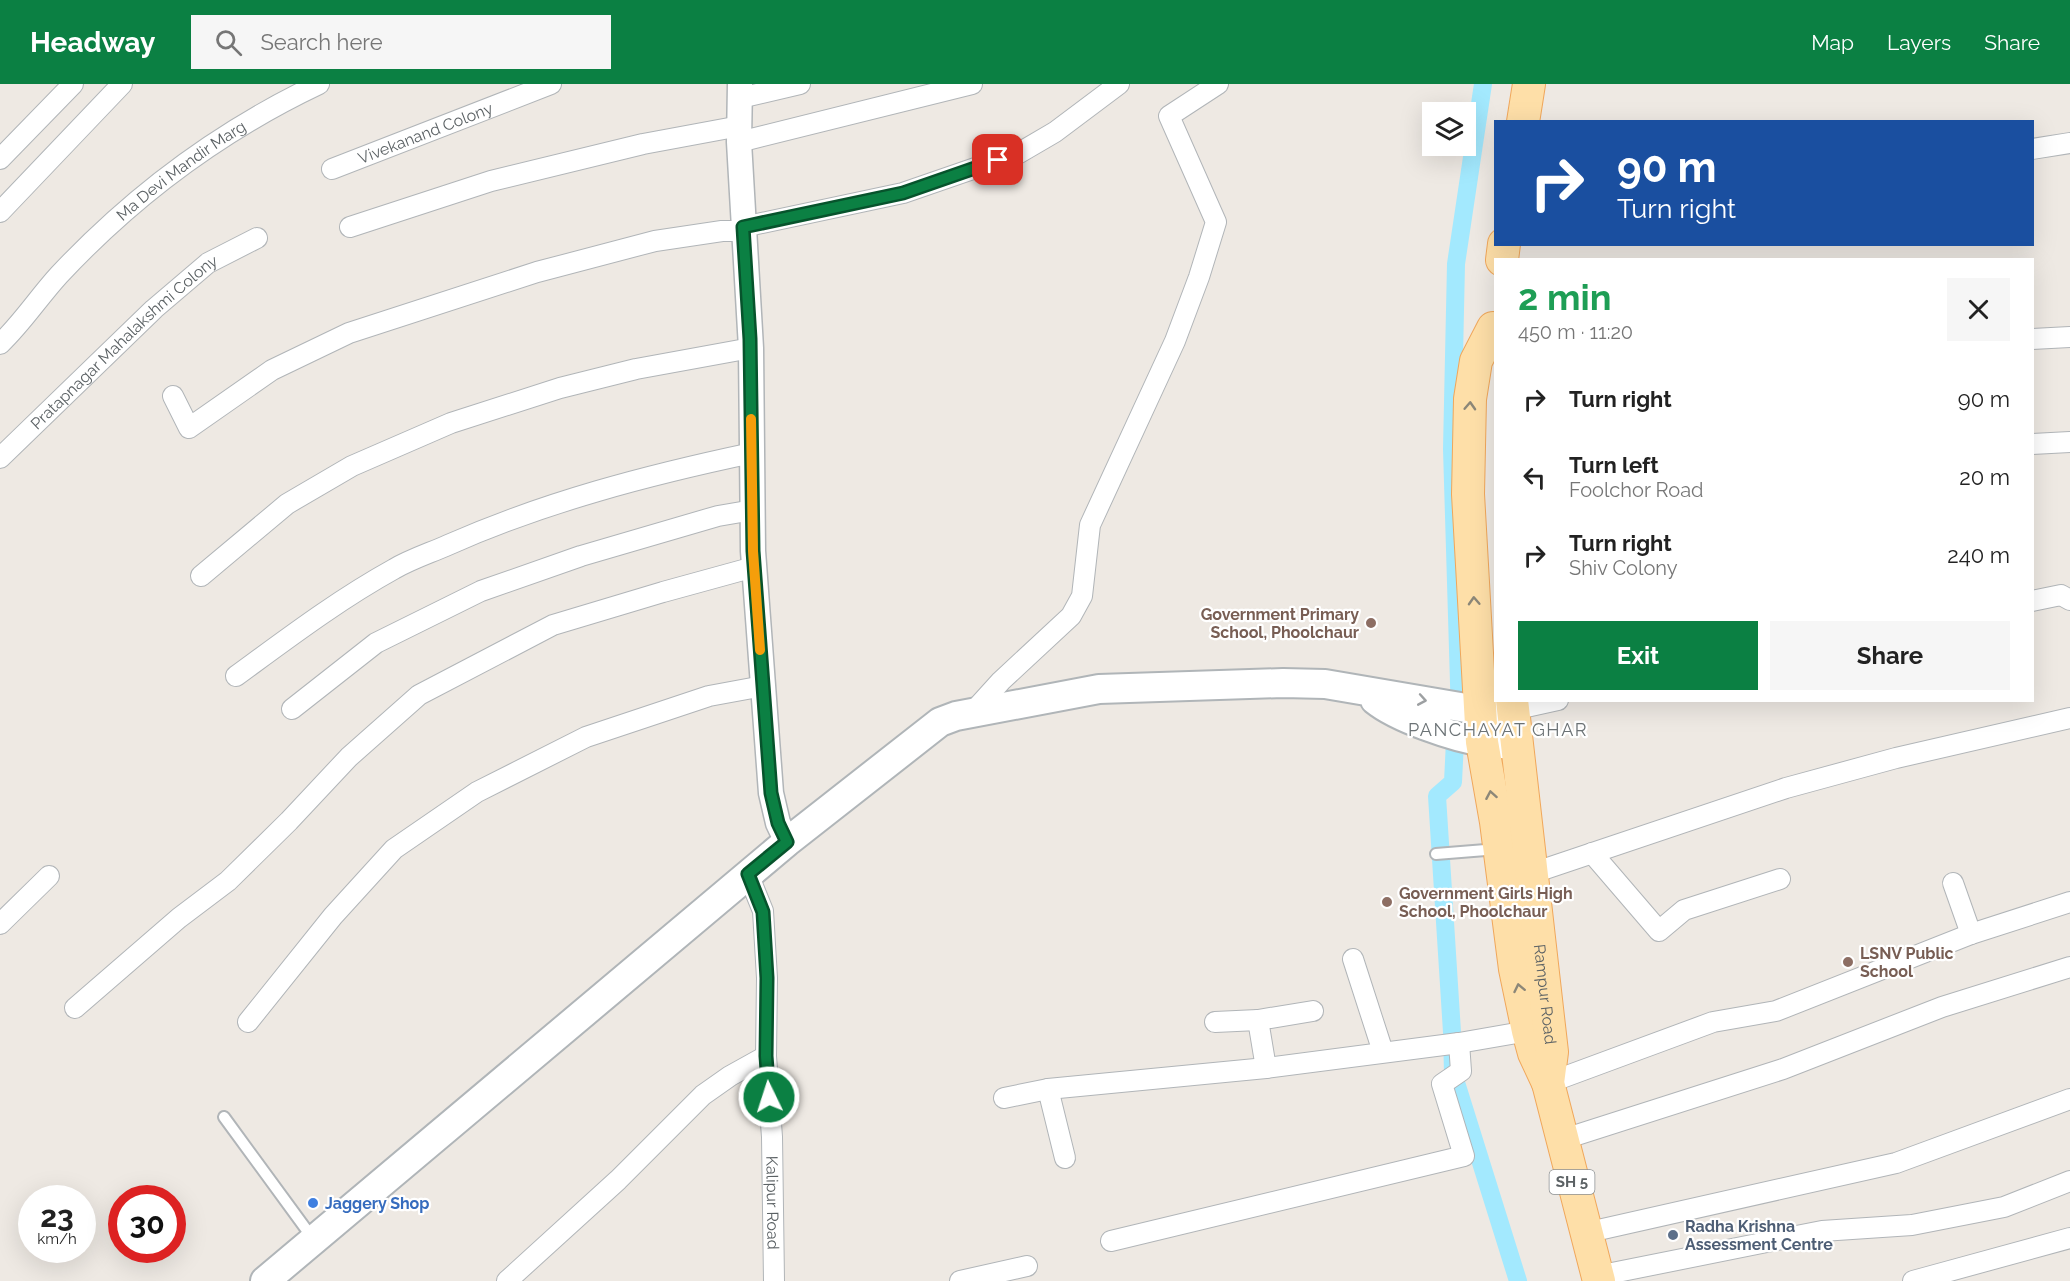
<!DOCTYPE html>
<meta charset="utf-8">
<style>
:root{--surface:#fff;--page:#f6f6f6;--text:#222;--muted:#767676;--accent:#0b8043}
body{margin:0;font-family:Raleway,sans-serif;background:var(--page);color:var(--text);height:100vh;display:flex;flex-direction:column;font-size:22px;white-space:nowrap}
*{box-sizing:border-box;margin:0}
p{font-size:20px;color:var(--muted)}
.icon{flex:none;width:33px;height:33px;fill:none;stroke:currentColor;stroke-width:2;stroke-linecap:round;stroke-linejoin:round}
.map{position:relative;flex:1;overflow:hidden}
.sheet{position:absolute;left:1494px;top:174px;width:540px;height:444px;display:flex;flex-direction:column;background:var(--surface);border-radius:0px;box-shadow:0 6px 24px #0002}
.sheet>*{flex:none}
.guide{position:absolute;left:1494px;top:36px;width:540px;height:126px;border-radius:0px;box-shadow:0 6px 24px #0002;background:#1a4fa0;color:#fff;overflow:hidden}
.fabs{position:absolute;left:1422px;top:18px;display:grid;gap:12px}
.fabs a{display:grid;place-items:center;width:54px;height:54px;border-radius:0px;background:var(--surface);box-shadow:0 6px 24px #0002;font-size:30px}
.speed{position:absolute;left:18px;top:1101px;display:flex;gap:12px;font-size:30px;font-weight:700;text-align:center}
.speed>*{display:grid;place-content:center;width:78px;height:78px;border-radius:50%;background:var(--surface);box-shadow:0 6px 24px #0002;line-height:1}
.speed small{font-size:15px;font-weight:400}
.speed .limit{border:9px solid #d22;background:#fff;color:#111}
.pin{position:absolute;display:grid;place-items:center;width:51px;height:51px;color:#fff;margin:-26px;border-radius:12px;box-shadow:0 3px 9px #0006}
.me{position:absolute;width:66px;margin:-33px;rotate:356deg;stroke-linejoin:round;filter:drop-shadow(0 0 4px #0008)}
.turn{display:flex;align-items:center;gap:21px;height:126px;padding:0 24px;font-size:27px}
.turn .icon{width:78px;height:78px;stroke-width:2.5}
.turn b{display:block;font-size:42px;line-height:51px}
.round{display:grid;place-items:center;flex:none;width:63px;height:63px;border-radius:0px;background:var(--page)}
.overview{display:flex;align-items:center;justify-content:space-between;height:102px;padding:0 24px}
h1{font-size:36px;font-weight:700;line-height:45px;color:#1e9e55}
.action{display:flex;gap:12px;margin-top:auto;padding:12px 24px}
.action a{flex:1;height:69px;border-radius:0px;background:var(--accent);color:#fff;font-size:24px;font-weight:700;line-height:69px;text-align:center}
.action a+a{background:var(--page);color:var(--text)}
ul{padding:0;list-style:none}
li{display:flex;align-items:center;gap:18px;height:78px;padding:0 24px}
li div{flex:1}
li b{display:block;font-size:22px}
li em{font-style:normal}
header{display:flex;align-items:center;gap:36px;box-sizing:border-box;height:84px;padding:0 30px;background:var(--accent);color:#fff}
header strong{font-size:28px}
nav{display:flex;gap:33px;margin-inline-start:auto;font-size:21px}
.search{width:420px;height:54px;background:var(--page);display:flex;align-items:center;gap:15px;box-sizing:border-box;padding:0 21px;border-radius:0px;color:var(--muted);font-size:22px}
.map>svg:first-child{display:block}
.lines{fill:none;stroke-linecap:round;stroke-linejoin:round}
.canal{stroke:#a3e9fe;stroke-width:18}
.service-casing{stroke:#b1b5b8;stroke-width:14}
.minor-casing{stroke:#b1b5b8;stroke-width:22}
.tertiary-casing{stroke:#b1b5b8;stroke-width:27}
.secondary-casing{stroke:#b0b5b8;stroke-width:32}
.primary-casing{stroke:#f0a75b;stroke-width:34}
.service{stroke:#fff;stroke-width:10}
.minor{stroke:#fff;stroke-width:20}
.tertiary{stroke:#fff;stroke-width:24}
.secondary{stroke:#fff;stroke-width:28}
.primary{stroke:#fedfa8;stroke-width:32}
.oneway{stroke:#8c8778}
.oneway2{stroke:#9da0a2}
.route-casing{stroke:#07532c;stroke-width:15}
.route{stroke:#0b8043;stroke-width:10}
.slow{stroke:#f59e0b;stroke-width:10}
.education-dot{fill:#8d6e63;stroke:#fff;stroke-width:2}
.shop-dot{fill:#3f7fe0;stroke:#fff;stroke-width:2}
.service-dot{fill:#5c6f8a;stroke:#fff;stroke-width:2}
.labels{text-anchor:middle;stroke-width:4.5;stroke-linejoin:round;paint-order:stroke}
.shield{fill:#fff;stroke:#8c9092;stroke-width:1.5}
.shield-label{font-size:15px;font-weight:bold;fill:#5b6164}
.street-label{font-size:16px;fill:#5b6164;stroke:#fff}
.education-label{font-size:16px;font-weight:bold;fill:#785e54;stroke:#fff;text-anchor:start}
.shop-label{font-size:16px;font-weight:bold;fill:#366cbe;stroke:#fff;text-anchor:start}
.service-label{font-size:16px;font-weight:bold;fill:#4e5e75;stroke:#fff;text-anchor:start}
.neighbourhood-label{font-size:18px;letter-spacing:1.5px;fill:#6c7376;stroke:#fff}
</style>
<header>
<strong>Headway</strong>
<div class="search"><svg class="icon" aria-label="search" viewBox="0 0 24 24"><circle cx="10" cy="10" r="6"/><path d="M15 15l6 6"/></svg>Search here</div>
<nav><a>Map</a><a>Layers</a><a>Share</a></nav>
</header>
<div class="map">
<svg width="2070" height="1197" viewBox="0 0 2070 1197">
<rect width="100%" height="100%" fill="#eee9e3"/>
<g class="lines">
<path class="canal" d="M 1460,632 L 1452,365 L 1456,180 L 1483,0
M 1455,657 L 1453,698 L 1437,712 L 1452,948 L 1453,989 L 1518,1197"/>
<defs>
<path id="service" d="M 1436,770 L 1498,765
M 224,1033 L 314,1156"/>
<g id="minor">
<path d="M 740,14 L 800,0"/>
<path d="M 739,58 L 972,0"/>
<path d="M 2032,65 L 2070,59"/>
<path d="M 0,75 L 73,0"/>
<path id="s1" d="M 332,85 L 551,0"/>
<path d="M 0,128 L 122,0"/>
<path d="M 350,143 L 491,97 L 643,60 L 740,42"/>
<path d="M 743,143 L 903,109 L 1019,69 L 1055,48 L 1119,0"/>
<path d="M 2032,255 L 2070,253"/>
<path id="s2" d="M 0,260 C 23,238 38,214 59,191 C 133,112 222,46 319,0"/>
<path d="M 173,312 L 189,344 L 272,286 L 349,249 L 537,188 L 655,157 L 722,147 L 743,147"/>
<path d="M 2032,360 L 2070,358"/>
<path id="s3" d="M 0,374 L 154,225 L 208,179 L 257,154"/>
<path d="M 201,492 L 287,420 L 352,382 L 451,339 L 560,304 L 636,285 L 751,264"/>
<path d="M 2032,517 L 2061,511 L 2070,516"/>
<path d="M 236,592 C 288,554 338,516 394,485 C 411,475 430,469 448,461 C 545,418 648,391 752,369"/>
<path d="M 292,625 L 376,559 L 481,507 L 581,472 L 718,432 L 753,426"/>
<path d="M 1513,626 L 1558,616"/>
<path d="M 972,629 L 1001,597 L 1071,532 L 1082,512 L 1090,441 L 1175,257 L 1199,193 L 1216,138 L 1169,32 L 1218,0"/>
<path d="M 1592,769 L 1659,847 L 1684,826 L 1780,795"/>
<path d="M 1533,789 L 1786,704 L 1896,674 L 2070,634"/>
<path id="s4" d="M 748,790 L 763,827 L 767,894 L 766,972 L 772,1053 L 774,1197"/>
<path d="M 1953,799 L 1971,850"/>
<path d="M 0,840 L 49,792"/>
<path d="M 1353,875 L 1383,968"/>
<path d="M 75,924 L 179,834 L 228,797 L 289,737 L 349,673 L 419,611 L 553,541 L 663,508 L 754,483"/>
<path d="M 1258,936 L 1266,984"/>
<path d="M 248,938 L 333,832 L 394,765 L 477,708 L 586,653 L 709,612 L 763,602"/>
<path d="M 1215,938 L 1258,936 L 1313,927"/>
<path d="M 1548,999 L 1713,938 L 1776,927 L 1971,850 L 2070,818"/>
<path d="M 1048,1005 L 1065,1074"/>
<path d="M 1004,1014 L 1048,1005 L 1266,984 L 1459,959 L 1528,947"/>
<path d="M 1561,1056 L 1783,985 L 1942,923 L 2070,883"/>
<path d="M 1585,1149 L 1896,1079 L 2070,1015"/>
<path d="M 1111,1157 L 1464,1072 L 1442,1000 L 1461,987 L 1459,959"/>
<path d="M 1597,1192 L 1822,1147 L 1912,1141 L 2004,1123 L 2070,1097"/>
<path d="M 507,1197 L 618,1096 L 703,1011 L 730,992 L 766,972"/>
<path d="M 960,1197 L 1027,1182"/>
<path d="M 1913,1197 L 2070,1154"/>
</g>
<path id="tertiary" d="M 740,0 L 739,58 L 751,264 L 753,467 L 771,709 L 778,739 L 787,758"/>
<path id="secondary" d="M 1375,616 C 1397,634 1455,654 1484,658 C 1494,660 1505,660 1516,661
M 265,1197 L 787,758 L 940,638 L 956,632 L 1099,605 L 1283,599 L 1325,600 L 1513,632"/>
<g id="primary">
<path d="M 1523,38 L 1529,0"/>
<path d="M 1502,176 L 1504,160"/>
<path d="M 1493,244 L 1476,277 L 1470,315 L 1468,410 L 1482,658 L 1496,738 L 1515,885 L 1528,947 L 1534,969 L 1548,999"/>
<path id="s5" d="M 1512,616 L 1549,942 L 1552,968 L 1548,999 L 1599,1197"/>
</g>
</defs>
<use href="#service" class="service-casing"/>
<use href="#minor" class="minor-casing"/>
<use href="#tertiary" class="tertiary-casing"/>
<use href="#secondary" class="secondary-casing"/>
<use href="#primary" class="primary-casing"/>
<use href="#service" class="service"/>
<use href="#minor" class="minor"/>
<use href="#tertiary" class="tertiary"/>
<use href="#secondary" class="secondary"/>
<use href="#primary" class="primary"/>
</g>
<defs><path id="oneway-chevron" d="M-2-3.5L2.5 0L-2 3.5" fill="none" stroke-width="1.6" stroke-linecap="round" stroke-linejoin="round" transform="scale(1.5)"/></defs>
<g class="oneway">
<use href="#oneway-chevron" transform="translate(1470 322) rotate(-87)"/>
<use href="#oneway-chevron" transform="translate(1474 517) rotate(-93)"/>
<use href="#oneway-chevron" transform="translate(1491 711) rotate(-100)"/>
<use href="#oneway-chevron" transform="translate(1519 904) rotate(-102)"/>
</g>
<use class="oneway2" href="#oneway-chevron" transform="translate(1422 616) rotate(10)"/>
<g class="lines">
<defs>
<path id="route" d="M 769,1013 L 766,972 L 767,894 L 763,828 L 748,790 L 787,758 L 778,739 L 771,709 L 753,467 L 750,255 L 743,143 L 903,109 L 998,76"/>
</defs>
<use href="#route" class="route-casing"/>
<use href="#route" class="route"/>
<path class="slow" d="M 751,335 L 753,467 L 760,566"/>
</g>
<g class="education-dot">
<circle cx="1371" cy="539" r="6"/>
<circle cx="1387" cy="818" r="6"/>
<circle cx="1848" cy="878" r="6"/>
</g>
<circle class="shop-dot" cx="313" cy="1119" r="6"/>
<circle class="service-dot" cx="1673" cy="1151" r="6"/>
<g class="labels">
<rect class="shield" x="1549.5" y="1086" width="45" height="24" rx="4.5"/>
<g class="shield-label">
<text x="1572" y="1103">SH 5</text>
</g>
<g class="street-label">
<text dy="6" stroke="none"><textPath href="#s1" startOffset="100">Vivekanand Colony</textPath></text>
<text dy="6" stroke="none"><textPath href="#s2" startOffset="252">Ma Devi Mandir Marg</textPath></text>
<text dy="6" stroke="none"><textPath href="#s3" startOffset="170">Pratapnagar Mahalakshmi Colony</textPath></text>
<text dy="6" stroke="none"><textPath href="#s5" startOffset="296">Rampur Road</textPath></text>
<text dy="6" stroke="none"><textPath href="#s4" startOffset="332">Kalipur Road</textPath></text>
</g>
<g class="education-label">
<text x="1359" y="536" text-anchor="end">Government Primary<tspan x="1359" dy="18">School, Phoolchaur</tspan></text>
<text x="1399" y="815">Government Girls High<tspan x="1399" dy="18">School, Phoolchaur</tspan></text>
<text x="1860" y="875">LSNV Public<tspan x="1860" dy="18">School</tspan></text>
</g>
<g class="shop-label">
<text x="325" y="1125">Jaggery Shop</text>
</g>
<g class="service-label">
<text x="1685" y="1148">Radha Krishna<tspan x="1685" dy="18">Assessment Centre</tspan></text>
</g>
<g class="neighbourhood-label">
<text x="1498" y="652">PANCHAYAT GHAR</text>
</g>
</g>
</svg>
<div class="fabs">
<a><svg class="icon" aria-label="layers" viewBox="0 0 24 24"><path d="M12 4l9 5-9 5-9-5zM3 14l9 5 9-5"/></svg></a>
</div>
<div class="speed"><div>23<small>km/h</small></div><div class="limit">30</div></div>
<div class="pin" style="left:998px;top:76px;background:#d93025"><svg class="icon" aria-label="arrive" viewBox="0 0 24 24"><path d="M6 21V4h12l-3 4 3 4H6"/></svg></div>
<svg class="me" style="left:769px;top:1013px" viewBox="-20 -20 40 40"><circle r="17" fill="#0b8043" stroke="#fff" stroke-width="3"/><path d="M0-11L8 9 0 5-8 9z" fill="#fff"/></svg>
<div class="guide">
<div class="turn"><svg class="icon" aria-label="right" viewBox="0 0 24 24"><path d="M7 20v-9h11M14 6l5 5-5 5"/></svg><div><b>90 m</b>Turn right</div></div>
</div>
<section class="sheet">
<div class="overview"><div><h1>2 min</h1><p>450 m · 11:20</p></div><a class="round"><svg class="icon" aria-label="close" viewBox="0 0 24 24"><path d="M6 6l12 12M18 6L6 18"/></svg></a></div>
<ul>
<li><svg class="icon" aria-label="right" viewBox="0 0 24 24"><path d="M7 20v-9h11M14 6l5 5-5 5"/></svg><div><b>Turn right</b></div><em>90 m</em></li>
<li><svg class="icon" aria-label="left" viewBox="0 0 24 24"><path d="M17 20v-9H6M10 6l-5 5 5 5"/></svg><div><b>Turn left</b><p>Foolchor Road</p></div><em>20 m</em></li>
<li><svg class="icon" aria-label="right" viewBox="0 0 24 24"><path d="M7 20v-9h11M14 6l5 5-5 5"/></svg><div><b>Turn right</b><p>Shiv Colony</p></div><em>240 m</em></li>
</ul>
<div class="action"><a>Exit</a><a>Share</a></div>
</section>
</div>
